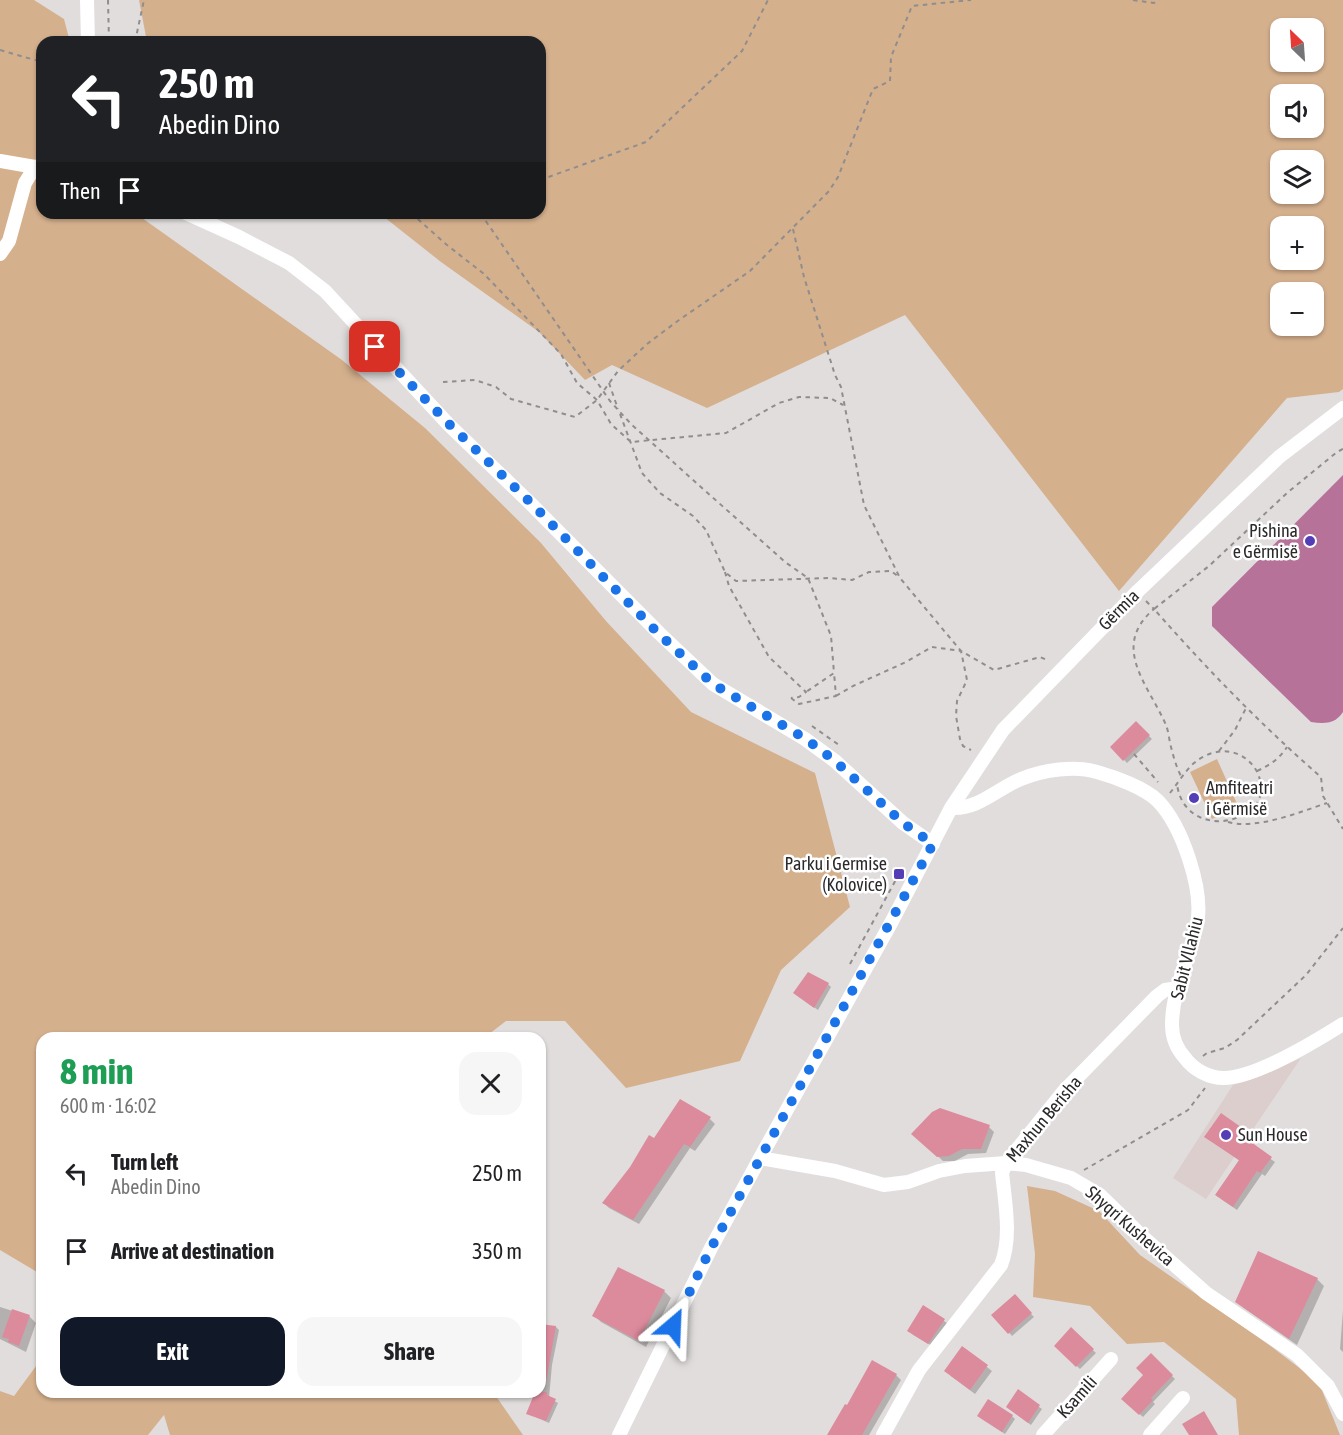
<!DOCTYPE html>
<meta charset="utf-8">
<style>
:root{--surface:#fff;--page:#f6f6f6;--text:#202124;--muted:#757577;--accent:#111827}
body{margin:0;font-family:"Asap Condensed",sans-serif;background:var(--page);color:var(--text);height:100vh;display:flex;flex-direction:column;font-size:22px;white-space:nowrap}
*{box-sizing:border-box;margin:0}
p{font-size:20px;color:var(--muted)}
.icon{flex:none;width:33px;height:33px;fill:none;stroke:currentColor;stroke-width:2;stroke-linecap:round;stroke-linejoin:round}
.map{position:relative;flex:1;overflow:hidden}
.sheet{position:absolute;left:36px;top:1032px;width:510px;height:366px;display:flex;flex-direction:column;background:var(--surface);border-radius:18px;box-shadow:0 2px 4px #0004}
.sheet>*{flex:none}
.banner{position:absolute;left:36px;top:36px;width:510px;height:183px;border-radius:18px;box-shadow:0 2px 4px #0004;background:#202124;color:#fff;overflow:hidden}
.needle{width:39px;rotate:335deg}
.controls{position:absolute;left:1270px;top:18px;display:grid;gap:12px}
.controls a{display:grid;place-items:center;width:54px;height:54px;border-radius:12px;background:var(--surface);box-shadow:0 2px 4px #0004;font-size:30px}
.pin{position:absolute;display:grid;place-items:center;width:51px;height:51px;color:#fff;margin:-26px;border-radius:12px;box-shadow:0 3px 9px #0006}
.me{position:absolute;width:66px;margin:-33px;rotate:26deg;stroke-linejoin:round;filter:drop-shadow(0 0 4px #0008)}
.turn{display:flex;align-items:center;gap:21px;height:126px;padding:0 24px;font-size:27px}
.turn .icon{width:78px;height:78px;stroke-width:2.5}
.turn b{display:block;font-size:42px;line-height:51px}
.then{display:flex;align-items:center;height:57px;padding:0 24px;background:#0003;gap:12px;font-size:22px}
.round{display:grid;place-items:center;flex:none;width:63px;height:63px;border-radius:18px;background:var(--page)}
.overview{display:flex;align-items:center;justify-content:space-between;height:102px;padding:0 24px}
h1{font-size:36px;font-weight:700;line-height:45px;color:#1e9e55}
.cta{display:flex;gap:12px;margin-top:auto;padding:12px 24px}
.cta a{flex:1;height:69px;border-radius:18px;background:var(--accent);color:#fff;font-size:24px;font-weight:700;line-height:69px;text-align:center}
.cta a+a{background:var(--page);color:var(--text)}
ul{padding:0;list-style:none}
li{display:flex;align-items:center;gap:18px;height:78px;padding:0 24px}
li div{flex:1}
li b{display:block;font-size:22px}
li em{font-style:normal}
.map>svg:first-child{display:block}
.built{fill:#dbcecd}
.green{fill:#d5b08d;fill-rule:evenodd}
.water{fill:#b77299}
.shadow{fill:#0003}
.building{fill:#dc8b9d}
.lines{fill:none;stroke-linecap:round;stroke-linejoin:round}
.path{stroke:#908d8d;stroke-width:2;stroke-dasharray:4.5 4.5;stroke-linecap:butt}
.minor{stroke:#fff;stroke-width:14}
.route{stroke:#1a73e8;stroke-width:10;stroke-dasharray:0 18}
.poi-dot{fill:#543db5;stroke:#fff;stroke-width:2}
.labels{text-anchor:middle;stroke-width:5;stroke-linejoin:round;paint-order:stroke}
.poi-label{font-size:18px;fill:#2b2929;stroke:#fff;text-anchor:end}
.street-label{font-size:18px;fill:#2b2929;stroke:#fff}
</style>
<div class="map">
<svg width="1343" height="1435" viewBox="0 0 1343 1435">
<rect width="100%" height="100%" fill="#e1dddd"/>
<path class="built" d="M 1301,1058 L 1206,1199 L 1173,1178 L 1233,1085 L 1261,1076 Z"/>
<path class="green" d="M 0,0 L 34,0 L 64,19 L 70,42 L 42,42 L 42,213 L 135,213 L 342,360 L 425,428 L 541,543 L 606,621 L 691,712 L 815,773 L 850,907 L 781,970 L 740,1061 L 626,1088 L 565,1021 L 506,1021 L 484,1038 L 42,1038 L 42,1275 L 0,1250 Z
M 139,0 L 1343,0 L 1343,389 L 1339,392 L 1287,398 L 1119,591 L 905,315 L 707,408 L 612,365 L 585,380 L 539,332 L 441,262 L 379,213 L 540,213 L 540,42 L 147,42 ZM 1314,28 L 1314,62 L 1281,62 L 1281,28 ZM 1314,94 L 1314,128 L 1281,128 L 1281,94 ZM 1314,160 L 1314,194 L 1281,194 L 1281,160 ZM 1314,226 L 1314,260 L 1281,260 L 1281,226 ZM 1314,292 L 1314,326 L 1281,326 L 1281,292 Z
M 1217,759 L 1238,806 L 1212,819 L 1190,772 Z
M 1027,1186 L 1055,1191 L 1099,1211 L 1140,1255 L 1268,1344 L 1319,1383 L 1340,1435 L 1239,1435 L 1236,1399 L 1164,1342 L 1127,1344 L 1090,1306 L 1033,1297 L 1035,1254 Z
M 42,1358 L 42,1392 L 493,1392 L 523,1435 L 170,1435 L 164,1415 L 148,1435 L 0,1435 L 0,1391 L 14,1396 Z"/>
<path class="water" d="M 1343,475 L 1343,712 C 1335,724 1325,724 1311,722 L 1212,626 L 1212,607 Z"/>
<path class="shadow" d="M 1136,723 L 1152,739 L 1127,763 L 1112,747 Z
M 828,984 L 831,987 L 818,1010 L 798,996 Z
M 710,1119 L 715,1124 L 695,1151 L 690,1148 L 639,1224 L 609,1208 L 604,1203 L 654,1140 Z
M 989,1127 L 994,1132 L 986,1153 L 968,1154 L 955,1161 L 943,1161 L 914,1134 Z
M 1247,1133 L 1251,1137 L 1247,1142 L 1275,1162 L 1265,1176 L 1262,1174 L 1237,1210 L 1221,1199 L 1240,1161 L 1210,1140 Z
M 1317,1279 L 1324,1286 L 1297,1345 L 1244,1308 L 1237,1301 Z
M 664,1291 L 671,1298 L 646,1347 L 601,1322 L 594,1315 Z
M 1015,1297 L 1034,1317 L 1012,1336 L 994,1315 Z
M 0,1307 L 29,1316 L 36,1323 L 26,1352 L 0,1339 Z
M 923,1307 L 947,1323 L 932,1346 L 912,1334 Z
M 1343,1310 L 1343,1352 L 1340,1349 Z
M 540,1326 L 556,1327 L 559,1330 L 552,1365 L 549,1398 L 558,1403 L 549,1423 L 527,1413 L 537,1392 L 540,1392 Z
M 1071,1330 L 1096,1353 L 1080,1369 L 1056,1346 Z
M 963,1348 L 992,1371 L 975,1394 L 951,1376 Z
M 1151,1355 L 1175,1379 L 1153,1402 L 1155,1404 L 1143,1417 L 1123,1399 L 1145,1375 Z
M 896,1375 L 901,1380 L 869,1435 L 831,1435 Z
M 1018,1392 L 1042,1409 L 1031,1425 L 1011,1410 Z
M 1012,1416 L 1015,1419 L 1005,1434 L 982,1419 Z"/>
<path class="building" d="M 1136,721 L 1150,735 L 1123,761 L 1110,747 Z
M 808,972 L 829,983 L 814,1008 L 793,993 Z
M 680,1099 L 711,1117 L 690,1147 L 684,1144 L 633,1220 L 602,1203 L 630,1167 L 649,1135 L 654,1138 Z
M 940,1108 L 990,1125 L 981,1149 L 962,1149 L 949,1156 L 937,1157 L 911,1134 L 932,1112 Z
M 1221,1113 L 1248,1132 L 1244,1137 L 1272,1157 L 1260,1173 L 1257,1171 L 1233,1207 L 1215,1195 L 1239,1160 L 1204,1137 Z
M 1258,1251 L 1318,1278 L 1289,1339 L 1235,1302 Z
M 618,1267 L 665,1290 L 639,1341 L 592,1316 Z
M 1015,1294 L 1032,1313 L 1008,1334 L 991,1315 Z
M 923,1305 L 945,1319 L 928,1344 L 907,1331 Z
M 12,1309 L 30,1315 L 19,1346 L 8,1342 L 9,1339 L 2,1337 Z
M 540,1324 L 556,1326 L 546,1382 L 540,1381 Z
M 1071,1327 L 1094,1349 L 1076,1367 L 1054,1346 Z
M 962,1346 L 988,1365 L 970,1390 L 944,1371 Z
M 1151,1353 L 1173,1375 L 1151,1398 L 1153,1400 L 1139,1415 L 1121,1399 L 1143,1375 L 1136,1368 Z
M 872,1360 L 897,1374 L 862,1435 L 827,1435 L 845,1404 L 847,1405 Z
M 1018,1389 L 1040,1405 L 1028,1423 L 1006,1407 Z
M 535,1392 L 547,1392 L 547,1395 L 556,1399 L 546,1421 L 526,1414 Z
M 988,1399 L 1013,1415 L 1002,1432 L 977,1416 Z
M 1204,1411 L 1218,1435 L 1189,1435 L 1182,1424 Z"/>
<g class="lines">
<path class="path" d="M 108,0 L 109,42
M 1133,0 L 1154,3 L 1159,0
M 135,42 L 144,0
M 0,50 L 42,62
M 540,180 L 646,142 L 742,51 L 768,0
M 411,213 L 447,245 L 484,274 L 561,354 L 577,383 L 597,400 L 611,424 L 631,442 L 726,433 L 779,403 L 799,397 L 830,398 L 843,405
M 482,213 L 483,217 L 610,401 L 631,424 L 682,470 L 785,562 L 808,578 L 831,636 L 834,673 L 806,692
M 793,229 L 804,277 L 835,375 L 841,387 L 864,505 L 900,578 L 961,651 L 994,670 L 1040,657 L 1049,661
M 443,382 L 475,380 L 496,387 L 511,399 L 575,417 L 597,400 L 618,371 L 647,344 L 679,320 L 750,271 L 829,191 L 838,177 L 873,89 L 890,81 L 891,57 L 912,6 L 971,0
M 609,383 L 618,409
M 620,414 L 642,473 L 660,493 L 693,516 L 706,530 L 725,572 L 736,581 L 828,578 L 852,580 L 869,572 L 891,571 L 899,577
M 1343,449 L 1337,452 L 1287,493 L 1209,566 L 1154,609 C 1206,668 1261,725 1321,777 L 1323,796 L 1343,829
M 725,572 L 729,586 L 769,657 L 806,692 L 799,697 L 791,698
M 1146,601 L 1154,609 C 1110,647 1148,684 1166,725 C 1168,730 1169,737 1170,743 C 1173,755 1176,767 1182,778
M 836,696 L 853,686 L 906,662 L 932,647 L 961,651 L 967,680 L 957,701 L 956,716 L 960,739 L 963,746 L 971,750
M 791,698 L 799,704 L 836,696 L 834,673
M 812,726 L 839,745
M 1219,751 L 1235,730 L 1246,708
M 1134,754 L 1158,782
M 1257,771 C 1270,765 1279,759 1287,747
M 1170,793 C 1178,783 1185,771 1194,763 C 1214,746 1242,747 1256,770 C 1260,776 1261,785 1262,793 C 1259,798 1257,805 1253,809 C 1250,812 1244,814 1241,816 C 1213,829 1181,817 1177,784
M 1228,822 C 1256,830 1300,812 1327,803
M 850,964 L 899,874
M 1203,1056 L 1207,1053 L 1225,1048 L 1237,1040 L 1306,975 L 1343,928
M 1084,1170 L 1188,1110 L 1205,1088"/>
<path class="minor" d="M 87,0 L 88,42
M 0,161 L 35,167
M 186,213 L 239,237 L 289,263 L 325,291 L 449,425 L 530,503 L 659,633 L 713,684 L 805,739 L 835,761 L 903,823 L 933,844
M 0,254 L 9,241 L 25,183 L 35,167 L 42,166
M 951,808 C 978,810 998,788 1021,779 C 1043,770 1075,765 1097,772 C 1115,777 1145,788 1158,801 C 1182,826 1204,890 1197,924 C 1190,957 1172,990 1172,1025 C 1172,1038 1177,1049 1185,1058 C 1194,1070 1209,1078 1224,1078 C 1255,1078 1316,1041 1343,1024
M 760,1158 L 835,1171 L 884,1185 L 908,1182 L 939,1171 L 965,1166 L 1006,1163 L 1026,1165 L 1071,1178 L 1100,1195 L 1143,1237 L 1206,1293 L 1297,1355 L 1328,1386 L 1343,1414
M 619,1435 L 711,1248 L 760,1158 L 891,923 L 951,808 L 1003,730 L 1138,591 L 1279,457 L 1343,408
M 883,1435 L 919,1370 L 1001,1265 C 1012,1238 1005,1202 1002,1173 L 1006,1163 L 1064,1091 L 1157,996 L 1165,990 L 1178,988
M 1043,1435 L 1111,1359
M 1150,1435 L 1183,1398"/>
</g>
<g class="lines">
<path class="route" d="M 375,347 L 450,425 L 530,502 L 658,633 L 713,684 L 806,739 L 835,761 L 903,823 L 933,844 L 711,1248 L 673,1326"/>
</g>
<g class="poi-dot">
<circle cx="1310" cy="541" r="6"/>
<circle cx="1194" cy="798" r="6"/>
<rect x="893" y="868" width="12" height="12" rx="3"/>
<circle cx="1226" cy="1135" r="6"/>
</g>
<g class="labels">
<g class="poi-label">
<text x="1298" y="537">Pishina<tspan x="1298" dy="21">e Gërmisë</tspan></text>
<text x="1206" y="794" text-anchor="start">Amfiteatri<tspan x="1206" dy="21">i Gërmisë</tspan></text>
<text x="887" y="870">Parku i Germise<tspan x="887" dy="21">(Kolovice)</tspan></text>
<text x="1238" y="1141" text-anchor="start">Sun House</text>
</g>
<g class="street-label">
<text transform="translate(1119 610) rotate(-45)" y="6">Gërmia</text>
<text transform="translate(1187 958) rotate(-76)" y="6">Sabit Vllahiu</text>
<text transform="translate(1044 1119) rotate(-50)" y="6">Maxhun Berisha</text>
<text transform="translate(1130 1226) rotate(41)" y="6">Shyqri Kushevica</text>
<text transform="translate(1077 1397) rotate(-48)" y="6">Ksamili</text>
</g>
</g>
</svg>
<div class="controls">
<a><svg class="needle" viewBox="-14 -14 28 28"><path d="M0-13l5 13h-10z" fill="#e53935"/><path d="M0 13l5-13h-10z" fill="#757577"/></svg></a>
<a><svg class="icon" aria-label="sound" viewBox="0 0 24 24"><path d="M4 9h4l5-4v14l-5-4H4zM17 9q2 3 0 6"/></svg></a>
<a><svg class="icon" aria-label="layers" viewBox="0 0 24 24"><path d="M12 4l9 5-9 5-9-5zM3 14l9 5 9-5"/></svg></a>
<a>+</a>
<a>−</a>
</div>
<div class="pin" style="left:375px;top:347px;background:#d93025"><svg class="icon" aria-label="arrive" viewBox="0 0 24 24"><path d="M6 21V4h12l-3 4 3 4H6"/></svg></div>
<svg class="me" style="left:673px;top:1326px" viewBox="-20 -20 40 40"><path d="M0-17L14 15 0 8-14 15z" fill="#1a73e8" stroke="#fff" stroke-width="4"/></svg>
<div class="banner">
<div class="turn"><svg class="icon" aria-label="left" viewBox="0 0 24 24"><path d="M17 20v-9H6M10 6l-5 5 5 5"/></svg><div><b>250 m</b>Abedin Dino</div></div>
<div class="then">Then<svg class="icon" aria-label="arrive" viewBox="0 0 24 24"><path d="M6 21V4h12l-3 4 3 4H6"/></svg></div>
</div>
<section class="sheet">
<div class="overview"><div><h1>8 min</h1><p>600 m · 16:02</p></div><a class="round"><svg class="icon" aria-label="close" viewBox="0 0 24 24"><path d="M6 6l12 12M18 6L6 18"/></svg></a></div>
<ul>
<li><svg class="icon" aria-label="left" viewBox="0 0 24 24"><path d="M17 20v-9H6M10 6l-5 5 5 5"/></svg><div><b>Turn left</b><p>Abedin Dino</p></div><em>250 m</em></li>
<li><svg class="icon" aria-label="arrive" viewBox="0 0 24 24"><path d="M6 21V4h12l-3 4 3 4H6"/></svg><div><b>Arrive at destination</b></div><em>350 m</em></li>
</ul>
<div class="cta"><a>Exit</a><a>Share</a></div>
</section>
</div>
